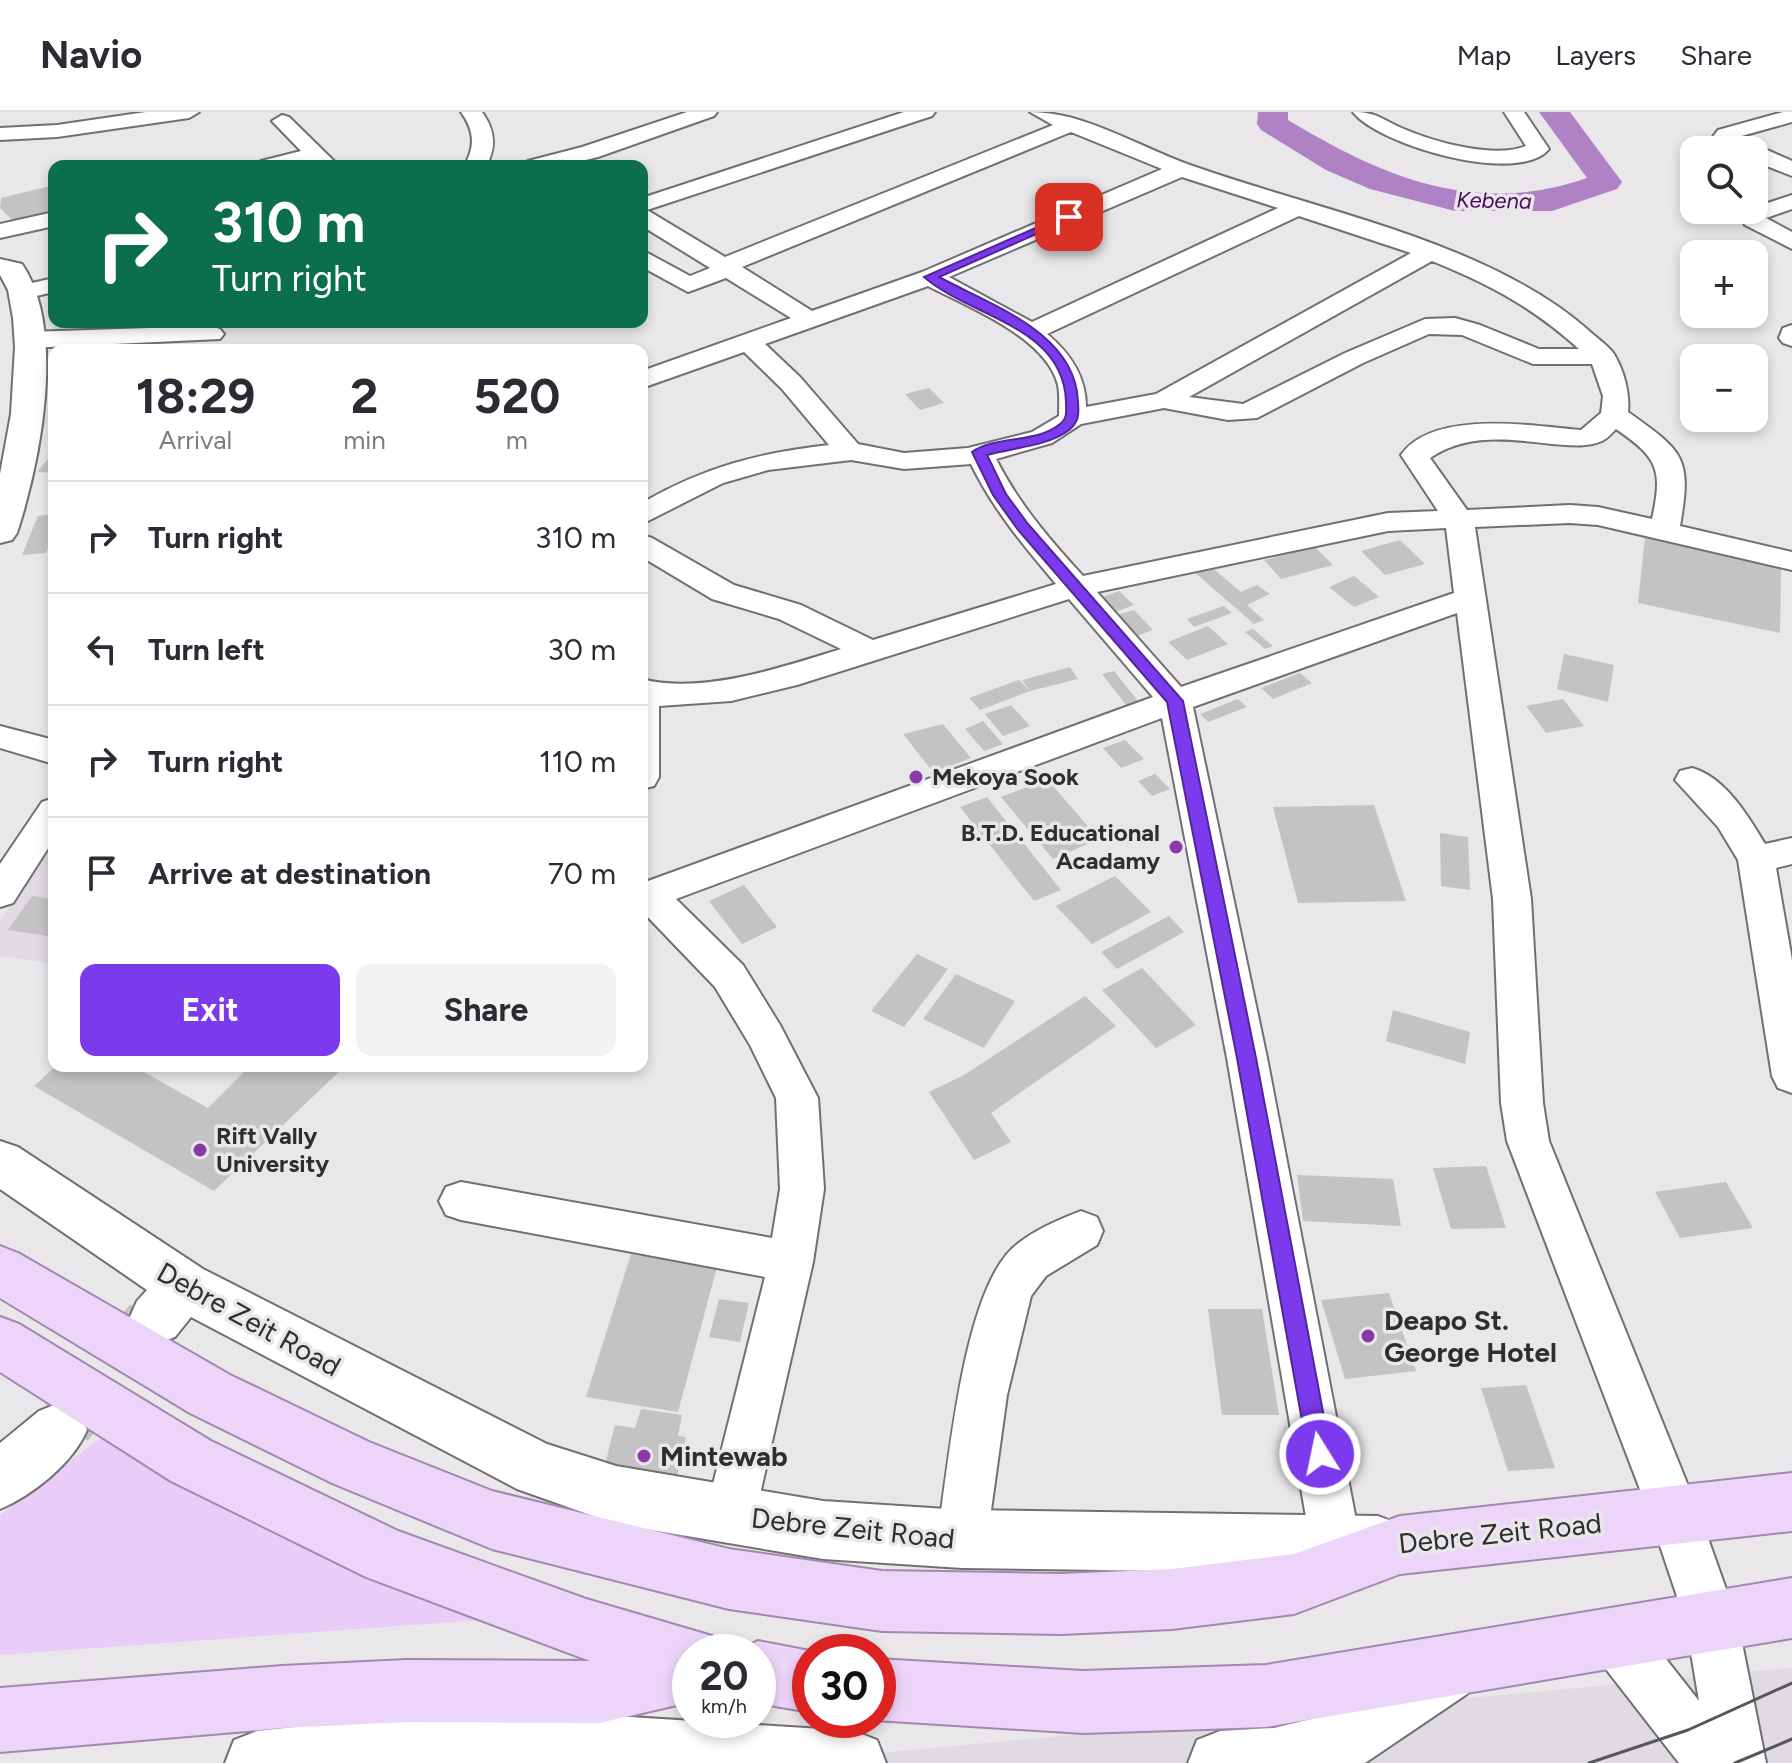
<!DOCTYPE html>
<meta charset="utf-8">
<style>
:root{--surface:#fff;--page:#f2f2f3;--text:#2b2b33;--muted:#7c7c81;--line:#e1e1e2;--accent:#7c3aed}
body{margin:0;font-family:Figtree,sans-serif;background:var(--page);color:var(--text);height:100vh;display:flex;flex-direction:column;font-size:30px;white-space:nowrap}
*{box-sizing:border-box;margin:0}
p{font-size:26px;color:var(--muted)}
.icon{flex:none;width:44px;height:44px;fill:none;stroke:currentColor;stroke-width:2;stroke-linecap:round;stroke-linejoin:round}
.map{position:relative;flex:1;overflow:hidden}
.side{position:absolute;left:48px;top:232px;width:600px;height:728px;display:flex;flex-direction:column;background:var(--surface);border-radius:16px;box-shadow:0 4px 12px #0003}
.side>*{flex:none}
.hud{position:absolute;left:48px;top:48px;width:600px;height:168px;border-radius:16px;box-shadow:0 4px 12px #0003;background:#0b6e4f;color:#fff;overflow:hidden}
.tools{position:absolute;left:1680px;top:24px;display:grid;gap:16px}
.tools a{display:grid;place-items:center;width:88px;height:88px;border-radius:16px;background:var(--surface);box-shadow:0 4px 12px #0003;font-size:40px}
.speed{position:absolute;left:672px;top:1522px;display:flex;gap:16px;font-size:40px;font-weight:700;text-align:center}
.speed>*{display:grid;place-content:center;width:104px;height:104px;border-radius:50%;background:var(--surface);box-shadow:0 4px 12px #0003;line-height:1}
.speed small{font-size:20px;font-weight:400}
.speed .limit{border:12px solid #d22;background:#fff;color:#111}
.pin{position:absolute;display:grid;place-items:center;width:68px;height:68px;color:#fff;margin:-34px;border-radius:16px;box-shadow:0 4px 12px #0006}
.me{position:absolute;width:88px;margin:-44px;rotate:350deg;stroke-linejoin:round;filter:drop-shadow(0 0 6px #0008)}
.turn{display:flex;align-items:center;gap:28px;height:168px;padding:0 32px;font-size:36px}
.turn .icon{width:104px;height:104px;stroke-width:2.5}
.turn b{display:block;font-size:56px;line-height:68px}
.eta{display:flex;justify-content:space-evenly;align-items:center;height:136px;text-align:center}
.eta b{font-size:48px;font-weight:700;line-height:56px}
.button{display:flex;gap:16px;margin-top:auto;padding:16px 32px}
.button a{flex:1;height:92px;border-radius:16px;background:var(--accent);color:#fff;font-size:32px;font-weight:700;line-height:92px;text-align:center}
.button a+a{background:var(--page);color:var(--text)}
ul{padding:0;list-style:none}
li{display:flex;align-items:center;gap:24px;height:112px;padding:0 32px;border-top:2px solid var(--line)}
li div{flex:1}
li b{display:block;font-size:30px}
li em{font-style:normal}
header{display:flex;align-items:center;gap:48px;box-sizing:border-box;height:112px;padding:0 40px;background:var(--surface);border-bottom:2px solid var(--line)}
header strong{font-size:38px}
nav{display:flex;gap:44px;margin-inline-start:auto;font-size:28px}
.map>svg:first-child{display:block}
.built{fill:#e0dae3}
.green{fill:#eaccf8}
.lines{fill:none;stroke-linecap:round;stroke-linejoin:round}
.river{fill:#af82c5;fill-rule:evenodd}
.building{fill:#c4c2c5}
.secondary-tunnel{stroke:#c4c2c5;stroke-width:57;stroke-dasharray:57 28;stroke-linecap:butt}
.minor-casing{stroke:#716f72;stroke-width:4}
.secondary-casing{stroke:#716f72;stroke-width:4}
.primary-casing{stroke:#a288af;stroke-width:4}
.minor{fill:#fff;fill-rule:evenodd}
.secondary{fill:#fff;fill-rule:evenodd}
.primary{fill:#ecd5f8;fill-rule:evenodd}
.tram{stroke:#575658;stroke-width:3}
.route{fill:#7c3aed;stroke:#51269a;stroke-width:2}
.poi-dot{fill:#893aaa;stroke:#e9e7ea;stroke-width:3}
.labels{text-anchor:middle;stroke-width:7;stroke-linejoin:round;paint-order:stroke}
.far-water-label{font-size:22px;font-style:italic;fill:#48095e;stroke:#e9e7ea}
.poi-label{font-size:24px;font-weight:bold;fill:#2f2e2f;stroke:#e9e7ea;text-anchor:start}
.near-street-label{font-size:28px;fill:#2f2e2f;stroke:#e9e7ea}
.near-poi-label{font-size:28px;font-weight:bold;fill:#2f2e2f;stroke:#e9e7ea;text-anchor:start}
</style>
<header>
<strong>Navio</strong>
<nav><a>Map</a><a>Layers</a><a>Share</a></nav>
</header>
<div class="map">
<svg width="1792" height="1651" viewBox="0 0 1792 1651">
<rect width="100%" height="100%" fill="#e9e7ea"/>
<path class="built" d="M 54,210 L 165,210 L 118,219 L 55,222 Z
M 54,733 L 54,852 L 0,844 L 0,808 Z
M 1792,1556 L 1792,1651 L 770,1651 Z"/>
<path class="green" d="M 107,1321 L 495,1507 L 0,1543 L 0,1403 Z"/>
<g class="lines">
<path class="river" d="M 1258,0 L 1288,0 L 1288,8 C 1383,65 1475,105 1587,66 L 1539,0 L 1570,0 L 1622,70 L 1617,77 L 1552,99 L 1455,99 L 1370,77 L 1326,58 L 1261,18 L 1257,12 Z"/>
</g>
<path class="building" d="M 54,73 L 54,105 L 13,109 L 0,96 L 1,86 Z
M 929,276 L 944,291 L 920,298 L 905,282 Z
M 54,340 L 54,361 L 37,360 Z
M 54,402 L 54,421 L 46,441 L 22,443 L 38,404 Z
M 1645,425 L 1781,453 L 1780,521 L 1638,491 Z
M 1400,428 L 1425,452 L 1385,463 L 1361,439 Z
M 1315,435 L 1333,453 L 1281,467 L 1264,448 Z
M 1209,453 L 1241,480 L 1257,473 L 1270,482 L 1247,493 L 1264,508 L 1254,512 L 1193,459 Z
M 1354,464 L 1379,485 L 1354,495 L 1329,475 Z
M 1119,479 L 1134,493 L 1115,500 L 1100,486 Z
M 1224,494 L 1232,501 L 1194,515 L 1187,507 Z
M 1134,498 L 1153,518 L 1137,524 L 1117,503 Z
M 1208,514 L 1228,532 L 1187,548 L 1168,530 Z
M 1253,517 L 1273,534 L 1265,537 L 1245,520 Z
M 1564,542 L 1614,553 L 1608,590 L 1557,577 Z
M 1070,555 L 1078,567 L 1030,579 L 980,598 L 969,586 L 1019,568 L 1030,579 L 1022,568 Z
M 1114,559 L 1138,589 L 1126,593 L 1102,562 Z
M 1300,561 L 1312,571 L 1273,587 L 1261,576 Z
M 1238,587 L 1247,595 L 1208,610 L 1200,602 Z
M 1563,587 L 1584,614 L 1546,621 L 1526,594 Z
M 1011,593 L 1030,614 L 1003,624 L 985,602 Z
M 983,609 L 1003,632 L 984,639 L 965,617 Z
M 943,612 L 971,646 L 933,660 L 903,622 Z
M 1125,628 L 1144,647 L 1121,656 L 1103,636 Z
M 1155,662 L 1170,677 L 1152,684 L 1138,669 Z
M 1047,667 L 1099,727 L 1053,747 L 1001,685 Z
M 987,685 L 1061,778 L 1034,789 L 960,695 Z
M 1374,693 L 1406,789 L 1298,791 L 1273,695 Z
M 1440,721 L 1468,725 L 1470,778 L 1441,774 Z
M 1115,764 L 1151,800 L 1092,832 L 1056,794 Z
M 744,773 L 777,815 L 742,832 L 709,789 Z
M 32,784 L 54,787 L 54,825 L 8,818 Z
M 1169,804 L 1184,820 L 1117,857 L 1101,840 Z
M 917,842 L 948,857 L 904,915 L 871,899 Z
M 1142,856 L 1196,913 L 1156,936 L 1102,878 Z
M 956,862 L 1015,889 L 984,936 L 923,907 Z
M 1085,884 L 1116,914 L 991,1001 L 1011,1030 L 974,1048 L 929,980 L 964,963 Z
M 1393,898 L 1470,920 L 1465,952 L 1386,929 Z
M 56,954 L 133,954 L 208,996 L 250,954 L 345,954 L 214,1079 L 34,974 Z
M 1486,1054 L 1506,1116 L 1451,1117 L 1433,1056 Z
M 1297,1063 L 1393,1067 L 1401,1114 L 1303,1109 Z
M 1726,1070 L 1753,1116 L 1680,1126 L 1655,1080 Z
M 631,1142 L 717,1155 L 678,1300 L 586,1285 Z
M 1389,1181 L 1416,1259 L 1345,1267 L 1321,1188 Z
M 719,1187 L 749,1191 L 740,1230 L 709,1225 Z
M 1208,1197 L 1262,1197 L 1279,1303 L 1222,1303 Z
M 1526,1273 L 1555,1356 L 1508,1359 L 1481,1276 Z
M 641,1297 L 682,1303 L 678,1324 L 686,1325 L 675,1373 L 602,1364 L 615,1313 L 635,1316 Z"/>
<g class="lines">
<path class="secondary-tunnel" d="M 66,1310 L 152,1211"/>
<defs>
<path id="minor" d="M 146,0 L 199,0 L 189,6 L 57,25 L 0,28 L 0,16 L 57,13 Z
M 461,0 L 482,0 C 495,18 497,35 486,54 L 464,54 C 476,34 474,18 461,0 Z
M 687,0 L 717,0 L 714,4 L 598,45 L 561,54 L 525,54 L 528,49 L 582,35 Z
M 904,0 L 935,0 L 932,4 L 647,98 L 725,145 L 1053,13 L 1030,0 C 1085,0 1137,34 1190,53 C 1316,98 1486,129 1587,217 C 1595,225 1608,233 1614,242 C 1624,259 1630,281 1628,300 C 1684,340 1692,345 1680,414 L 1792,440 L 1792,458 L 1598,413 L 1570,411 L 1475,415 L 1531,787 L 1543,991 L 1549,1029 L 1699,1401 L 1738,1511 L 1766,1651 L 1679,1651 L 1595,1543 L 1588,1524 L 1595,1505 L 1614,1498 L 1633,1505 L 1699,1589 L 1686,1511 L 1649,1401 L 1507,1029 L 1501,991 L 1493,787 L 1457,501 L 1193,595 L 1267,946 L 1361,1434 L 1354,1452 L 1336,1459 L 1318,1452 L 1311,1434 L 1227,946 L 1162,606 L 676,787 L 743,853 L 780,913 L 818,986 L 824,1077 L 813,1150 L 755,1404 L 748,1422 L 730,1429 L 712,1422 L 705,1404 L 765,1165 L 461,1108 L 446,1103 L 439,1089 L 446,1075 L 461,1070 L 772,1126 L 780,1077 L 776,986 L 750,933 L 715,875 L 642,799 L 642,768 L 648,769 L 1153,585 L 1069,487 L 797,573 L 731,589 L 659,594 L 659,665 L 654,674 L 642,677 L 642,567 C 701,583 783,555 841,537 L 779,507 L 712,487 L 642,445 L 642,423 L 652,426 L 734,473 L 801,493 L 873,528 L 1056,472 C 1023,433 993,397 971,352 L 904,357 L 851,348 L 768,358 L 723,371 L 642,412 L 642,391 C 705,355 758,341 829,333 L 782,277 L 744,240 L 642,276 L 642,259 L 791,206 L 726,166 L 688,180 L 642,155 L 642,138 L 690,164 L 710,156 L 642,114 L 642,86 ZM 1071,20 L 1162,57 L 922,160 L 812,199 L 742,155 ZM 1182,65 L 1278,96 L 1032,210 L 949,165 ZM 1299,104 L 1411,141 L 1156,282 L 1086,295 C 1086,264 1070,241 1047,222 ZM 1432,149 C 1491,173 1532,195 1579,237 L 1539,237 L 1480,213 L 1455,206 L 1425,207 L 1345,241 L 1243,292 L 1189,285 ZM 928,174 C 968,195 1046,225 1058,273 C 1060,283 1059,294 1059,304 L 1032,320 L 968,336 L 904,341 L 858,332 L 800,265 L 765,232 ZM 1429,222 L 1462,223 L 1533,252 L 1592,252 L 1603,284 L 1601,301 L 1581,318 C 1534,314 1433,297 1401,343 L 1438,399 L 1388,401 L 1083,464 C 1049,427 1019,392 996,347 L 1052,331 L 1081,312 L 1164,296 L 1228,308 L 1257,306 L 1363,251 ZM 1616,317 C 1658,346 1663,357 1652,407 L 1598,395 L 1570,393 L 1467,398 L 1430,346 C 1467,321 1510,327 1552,332 C 1568,333 1586,336 1602,329 C 1607,327 1612,321 1616,317 ZM 1446,416 L 1454,481 L 1181,575 L 1097,480 L 1388,419 Z
M 1353,0 C 1378,0 1382,8 1404,17 C 1434,30 1494,47 1526,34 L 1504,0 L 1524,0 L 1549,37 C 1519,74 1378,33 1353,0 Z
M 1783,0 L 1792,0 L 1792,10 L 1738,25 L 1792,49 L 1792,64 L 1754,49 L 1754,38 L 1731,38 L 1712,26 L 1718,18 Z
M 282,3 L 289,5 L 339,54 L 316,54 L 311,50 L 295,54 L 258,54 L 261,49 L 301,39 L 272,9 Z
M 1792,83 L 1792,97 L 1766,106 L 1792,120 L 1792,137 L 1745,113 L 1742,108 L 1746,98 Z
M 54,100 L 54,114 L 0,126 L 0,112 Z
M 54,166 L 54,180 L 23,187 L 14,185 L 11,180 L 14,175 Z
M 1792,213 L 1792,234 L 1783,231 L 1779,226 L 1783,216 Z
M 211,214 L 220,217 L 224,222 L 220,227 L 28,236 L 19,233 L 15,228 L 19,223 L 28,220 Z
M 0,614 L 54,628 L 54,652 L 0,636 Z
M 1692,656 C 1725,665 1748,704 1765,732 L 1792,726 L 1792,752 L 1776,756 L 1792,848 L 1792,981 L 1778,976 L 1772,964 L 1738,748 L 1718,715 L 1675,668 L 1680,659 Z
M 54,686 L 54,727 L 13,791 L 0,795 L 0,752 L 42,690 Z
M 1081,1099 L 1097,1105 L 1103,1119 L 1097,1133 L 1046,1164 L 1031,1184 L 1007,1283 L 987,1427 L 980,1445 L 962,1452 L 944,1445 L 937,1427 C 949,1354 961,1197 1007,1142 C 1023,1123 1057,1108 1081,1099 Z"/>
<path id="secondary" d="M 0,147 L 22,152 C 67,218 40,350 17,421 L 12,428 L 0,431 L 0,362 L 11,302 L 15,235 L 13,206 L 8,178 L 0,163 Z
M 0,1029 L 18,1035 L 203,1157 L 547,1332 L 616,1354 L 823,1389 L 962,1398 L 1378,1404 L 1399,1412 L 1407,1433 L 1399,1454 L 1378,1462 L 962,1456 L 823,1447 L 616,1412 L 517,1377 L 191,1205 L 175,1225 L 156,1232 L 137,1225 L 129,1207 L 137,1189 L 147,1178 L 0,1077 Z
M 59,1291 L 79,1299 L 87,1318 C 73,1351 33,1383 0,1397 L 0,1331 L 39,1299 Z
M 1445,1529 L 1467,1538 L 1476,1560 L 1467,1582 L 1365,1651 L 1188,1651 L 1197,1628 L 1220,1619 L 1274,1616 L 1324,1604 L 1423,1538 Z
M 598,1603 L 854,1619 L 877,1628 L 886,1651 L 225,1651 L 234,1628 L 257,1619 L 397,1604 Z"/>
<path id="primary" d="M 0,1134 L 18,1141 L 230,1263 L 369,1330 L 492,1379 L 729,1437 L 882,1459 L 1061,1462 L 1172,1457 L 1294,1442 L 1400,1404 L 1792,1361 L 1792,1419 L 1400,1462 L 1294,1502 L 1172,1517 L 1061,1522 L 882,1519 L 729,1497 L 492,1437 L 332,1371 L 190,1301 L 0,1186 Z
M 0,1205 L 19,1212 L 211,1329 L 398,1419 L 586,1487 L 712,1524 L 718,1540 L 690,1540 L 690,1590 L 599,1611 L 406,1610 L 282,1616 L 0,1640 L 0,1576 L 282,1554 L 406,1548 L 590,1549 L 366,1465 L 171,1369 L 0,1260 Z
M 1792,1466 L 1792,1526 L 1266,1615 L 1083,1621 L 875,1608 L 878,1608 L 878,1547 L 1083,1559 L 1266,1553 Z
M 758,1529 L 815,1540 L 810,1540 L 810,1600 L 758,1591 L 758,1540 L 735,1540 Z"/>
</defs>
<use href="#minor" class="minor-casing"/>
<use href="#secondary" class="secondary-casing"/>
<use href="#primary" class="primary-casing"/>
<use href="#minor" class="minor"/>
<use href="#secondary" class="secondary"/>
<use href="#primary" class="primary"/>
<path class="tram" d="M 1589,1651 L 1688,1618 L 1792,1571
M 1735,1651 L 1792,1627"/>
</g>
<path class="route" d="M 1065,103 L 1075,105 L 939,165 C 991,193 1076,221 1078,290 C 1079,302 1079,310 1069,318 C 1049,334 1011,336 987,343 L 1006,382 L 1028,412 L 1183,589 L 1256,946 L 1331,1342 L 1328,1351 L 1320,1354 L 1311,1351 L 1308,1342 L 1237,946 L 1167,590 L 1018,418 L 993,383 L 972,340 C 996,323 1036,332 1060,312 C 1068,306 1066,298 1066,290 C 1064,214 970,205 924,165 Z"/>
<g class="poi-dot">
<circle cx="916" cy="665" r="8"/>
<circle cx="1176" cy="735" r="8"/>
<circle cx="200" cy="1038" r="8"/>
<circle cx="1368" cy="1224" r="8"/>
<circle cx="644" cy="1344" r="8"/>
</g>
<g class="labels">
<g class="far-water-label">
<text transform="translate(1494 88) rotate(1)" y="8">Kebena</text>
</g>
<g class="poi-label">
<text x="932" y="673">Mekoya Sook</text>
<text x="1160" y="729" text-anchor="end">B.T.D. Educational<tspan x="1160" dy="28">Acadamy</tspan></text>
<text x="216" y="1032">Rift Vally<tspan x="216" dy="28">University</tspan></text>
</g>
<g class="near-street-label">
<text transform="translate(249 1207) rotate(29)" y="10">Debre Zeit Road</text>
<text transform="translate(853 1416) rotate(6)" y="10">Debre Zeit Road</text>
<text transform="translate(1500 1421) rotate(-6)" y="10">Debre Zeit Road</text>
</g>
<g class="near-poi-label">
<text x="1384" y="1218">Deapo St.<tspan x="1384" dy="32">George Hotel</tspan></text>
<text x="660" y="1354">Mintewab</text>
</g>
</g>
</svg>
<div class="tools">
<a><svg class="icon" aria-label="search" viewBox="0 0 24 24"><circle cx="10" cy="10" r="6"/><path d="M15 15l6 6"/></svg></a>
<a>+</a>
<a>−</a>
</div>
<div class="speed"><div>20<small>km/h</small></div><div class="limit">30</div></div>
<div class="pin" style="left:1069px;top:105px;background:#d93025"><svg class="icon" aria-label="arrive" viewBox="0 0 24 24"><path d="M6 21V4h12l-3 4 3 4H6"/></svg></div>
<svg class="me" style="left:1320px;top:1342px" viewBox="-20 -20 40 40"><circle r="17" fill="#7c3aed" stroke="#fff" stroke-width="3"/><path d="M0-11L8 9 0 5-8 9z" fill="#fff"/></svg>
<div class="hud">
<div class="turn"><svg class="icon" aria-label="right" viewBox="0 0 24 24"><path d="M7 20v-9h11M14 6l5 5-5 5"/></svg><div><b>310 m</b>Turn right</div></div>
</div>
<section class="side">
<div class="eta">
<div><b>18:29</b><p>Arrival</p></div>
<div><b>2</b><p>min</p></div>
<div><b>520</b><p>m</p></div>
</div>
<ul>
<li><svg class="icon" aria-label="right" viewBox="0 0 24 24"><path d="M7 20v-9h11M14 6l5 5-5 5"/></svg><div><b>Turn right</b></div><em>310 m</em></li>
<li><svg class="icon" aria-label="left" viewBox="0 0 24 24"><path d="M17 20v-9H6M10 6l-5 5 5 5"/></svg><div><b>Turn left</b></div><em>30 m</em></li>
<li><svg class="icon" aria-label="right" viewBox="0 0 24 24"><path d="M7 20v-9h11M14 6l5 5-5 5"/></svg><div><b>Turn right</b></div><em>110 m</em></li>
<li><svg class="icon" aria-label="arrive" viewBox="0 0 24 24"><path d="M6 21V4h12l-3 4 3 4H6"/></svg><div><b>Arrive at destination</b></div><em>70 m</em></li>
</ul>
<div class="button"><a>Exit</a><a>Share</a></div>
</section>
</div>
